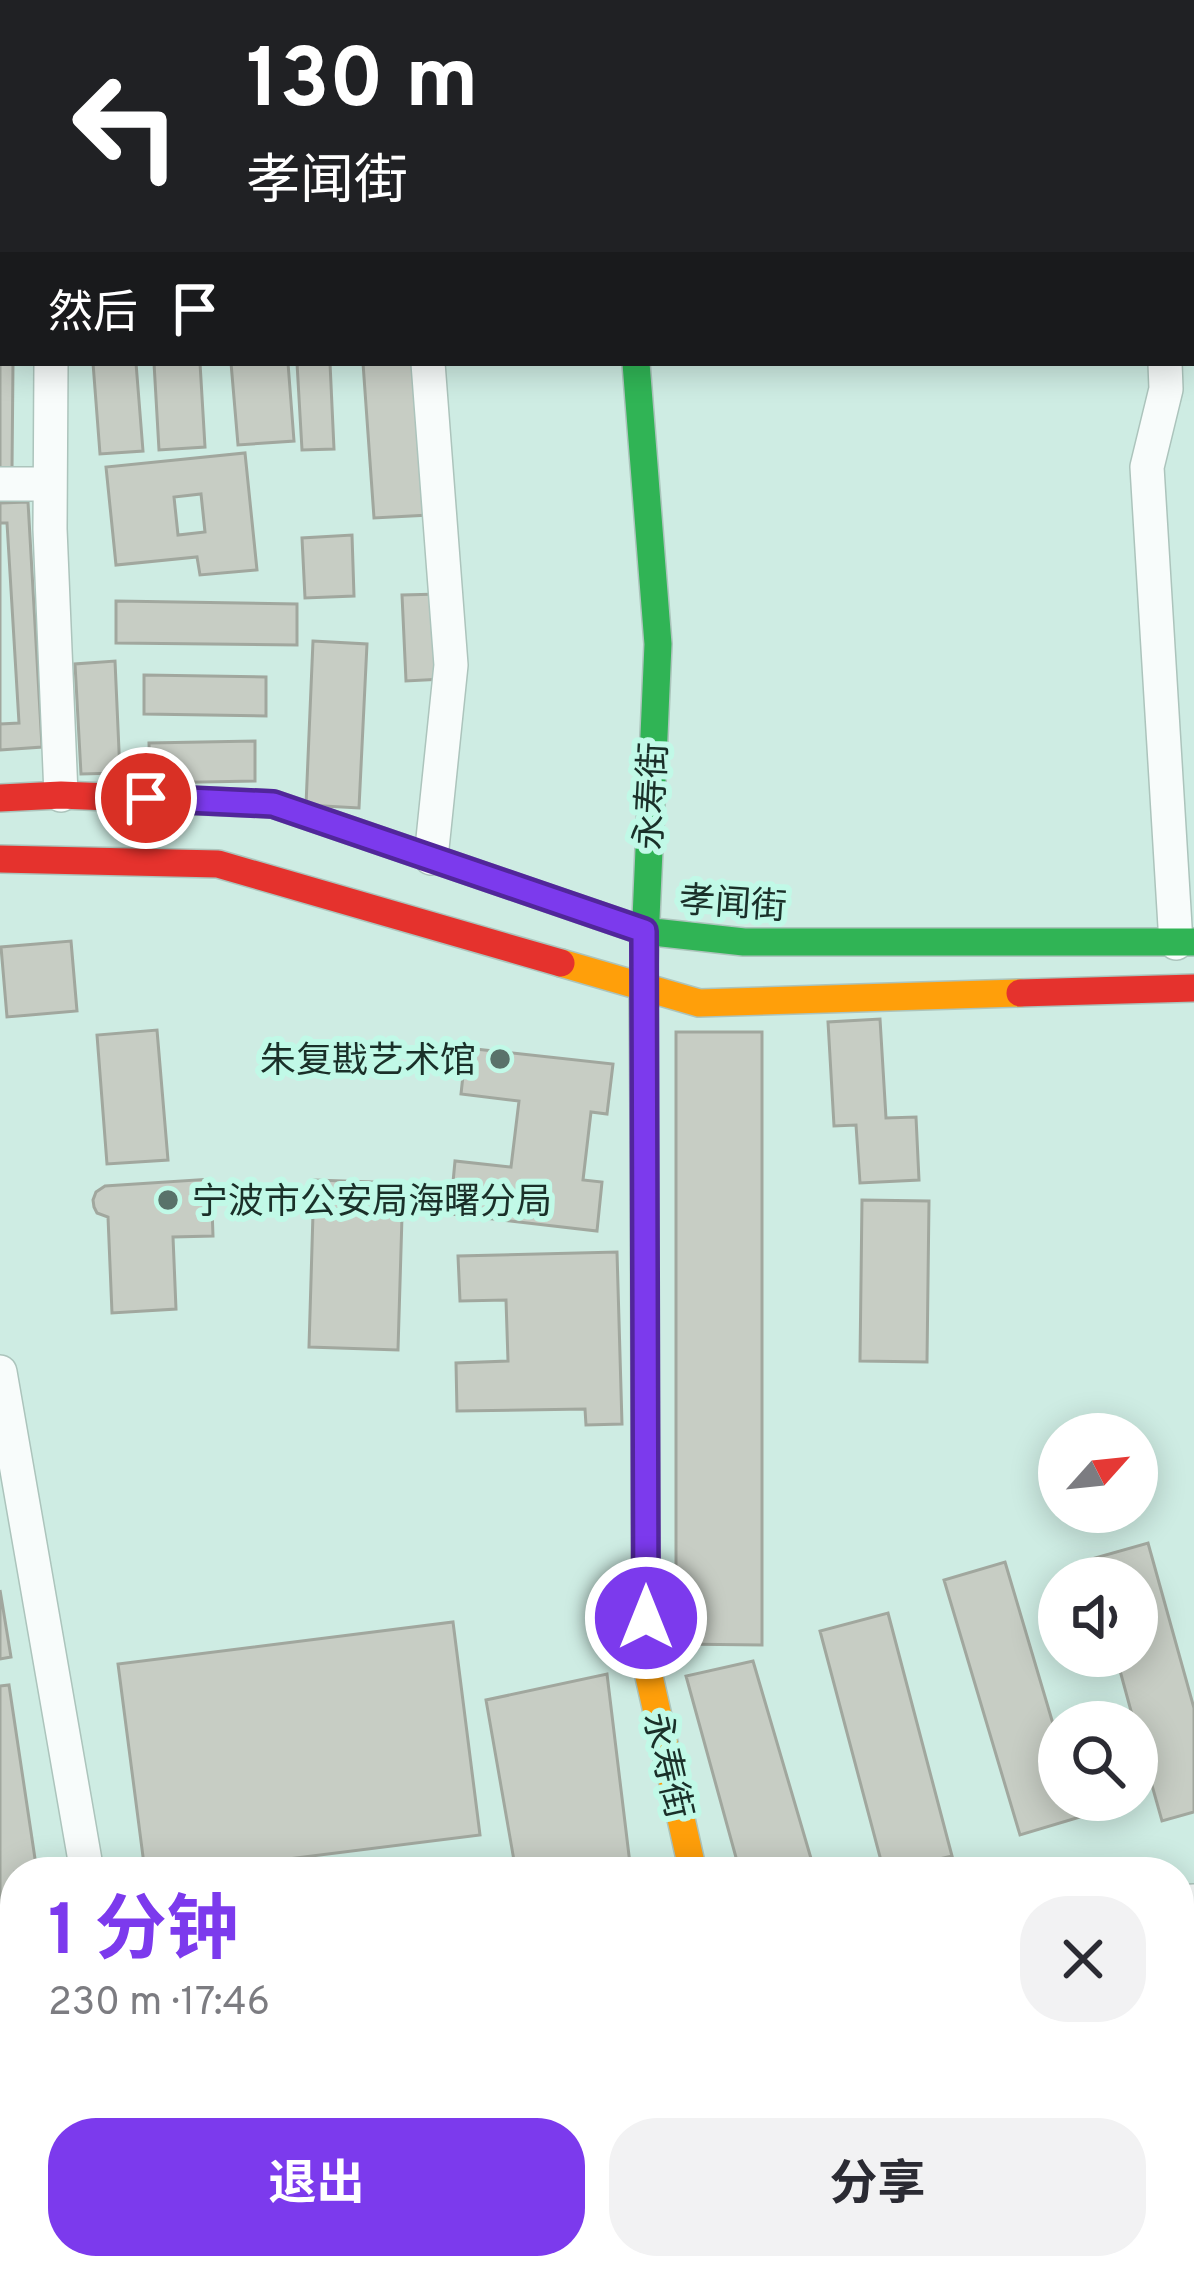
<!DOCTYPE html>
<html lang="zh">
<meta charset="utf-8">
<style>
:root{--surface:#fff;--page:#f2f2f3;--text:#2b2b33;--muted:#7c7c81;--accent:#7c3aed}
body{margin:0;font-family:Overpass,"Noto Sans SC",sans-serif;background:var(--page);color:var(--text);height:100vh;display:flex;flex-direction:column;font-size:45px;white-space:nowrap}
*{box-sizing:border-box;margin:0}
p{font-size:39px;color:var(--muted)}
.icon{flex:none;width:66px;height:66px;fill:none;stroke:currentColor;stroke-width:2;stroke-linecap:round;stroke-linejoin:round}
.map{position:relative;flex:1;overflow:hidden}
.details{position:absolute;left:0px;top:1857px;width:1194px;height:423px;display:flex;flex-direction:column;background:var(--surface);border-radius:48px 48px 0 0;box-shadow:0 6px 30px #0003}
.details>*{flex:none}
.guide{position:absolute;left:0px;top:0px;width:1194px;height:366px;box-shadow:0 6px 30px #0003;background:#202124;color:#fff;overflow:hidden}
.needle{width:78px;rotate:63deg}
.fabs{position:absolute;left:1038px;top:1413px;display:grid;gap:24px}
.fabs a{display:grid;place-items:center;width:120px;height:120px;border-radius:50%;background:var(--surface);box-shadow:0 6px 30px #0003;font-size:60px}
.pin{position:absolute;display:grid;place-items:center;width:102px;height:102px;color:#fff;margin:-51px;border:6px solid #fff;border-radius:50%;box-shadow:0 3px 12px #0007}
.me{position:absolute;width:132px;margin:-66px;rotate:0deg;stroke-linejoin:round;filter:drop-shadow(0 0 9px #0008)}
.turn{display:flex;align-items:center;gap:42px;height:252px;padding:0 48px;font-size:54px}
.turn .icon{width:156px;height:156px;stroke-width:2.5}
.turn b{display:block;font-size:84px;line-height:102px}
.then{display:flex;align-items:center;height:114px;padding:0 48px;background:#0003;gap:24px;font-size:45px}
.round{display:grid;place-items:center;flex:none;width:126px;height:126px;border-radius:48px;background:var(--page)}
.summary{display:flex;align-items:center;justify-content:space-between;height:204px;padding:0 48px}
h1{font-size:72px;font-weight:700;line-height:90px;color:var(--accent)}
.primary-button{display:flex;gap:24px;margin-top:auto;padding:24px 48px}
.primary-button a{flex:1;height:138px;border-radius:48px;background:var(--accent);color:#fff;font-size:48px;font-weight:700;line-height:138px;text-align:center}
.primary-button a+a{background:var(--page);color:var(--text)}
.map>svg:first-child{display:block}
.green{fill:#d0d8ed}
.water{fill:#66bbdc}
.building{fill:#c7cdc4;stroke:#a1a79e;stroke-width:3;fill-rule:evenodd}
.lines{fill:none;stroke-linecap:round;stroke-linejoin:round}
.lane-casing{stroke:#acc4bc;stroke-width:20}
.street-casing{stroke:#acc4bc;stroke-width:36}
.fast-casing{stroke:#acc4bc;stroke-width:30}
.slow-casing{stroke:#acc4bc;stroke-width:30}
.jam-casing{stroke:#acc4bc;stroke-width:30}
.path{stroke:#ced7d4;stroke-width:6;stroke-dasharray:9 6;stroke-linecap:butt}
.lane{stroke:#f8fcfb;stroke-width:16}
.street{stroke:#f8fcfb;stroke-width:33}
.fast{stroke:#30b455;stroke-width:27}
.slow{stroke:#ff9f0a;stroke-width:27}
.jam{stroke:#e5322d;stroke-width:27}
.route-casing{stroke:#51269a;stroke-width:30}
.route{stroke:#7c3aed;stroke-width:21}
.poi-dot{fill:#59726a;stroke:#c1f9e7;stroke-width:4.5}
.labels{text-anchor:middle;stroke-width:12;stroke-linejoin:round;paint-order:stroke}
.street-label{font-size:36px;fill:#1a3029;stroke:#c1f9e7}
.poi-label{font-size:36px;fill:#1a3029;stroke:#c1f9e7;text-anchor:end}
</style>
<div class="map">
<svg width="1194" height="2279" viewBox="0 0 1194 2279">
<rect width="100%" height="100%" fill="#ceece3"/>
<path class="green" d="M 1194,1921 L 1194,2279 L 1080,2279 L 1085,2265 L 1179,2265 L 1179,1923 Z"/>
<path class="water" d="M 1194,2142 L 1194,2256 L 1179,2259 L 1179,2146 Z"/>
<path class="building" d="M 0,0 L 21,0 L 21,3 L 3,3 L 3,177 L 0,177 Z
M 98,0 L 183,0 L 183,3 L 98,3 Z
M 1192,86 L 1194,86 L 1194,262 L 1192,262 Z
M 0,220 L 3,220 L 3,363 L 13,363 L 12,469 L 0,469 Z
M 93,363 L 136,363 L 143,451 L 100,454 Z
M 154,363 L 200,363 L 205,447 L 159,450 Z
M 231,363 L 288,363 L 294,441 L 238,445 Z
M 297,363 L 330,363 L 334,449 L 302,450 Z
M 363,363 L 418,363 L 429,515 L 374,518 Z
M 245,453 L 257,570 L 200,575 L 197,557 L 116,565 L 106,467 ZM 201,494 L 205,532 L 178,535 L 174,497 Z
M 28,502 L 42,747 L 0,750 L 0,503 Z
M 0,523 L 7,523 L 19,723 L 0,724 Z
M 352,535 L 354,596 L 305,598 L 302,538 Z
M 440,594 L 443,679 L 406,681 L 402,595 Z
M 116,601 L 297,604 L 297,645 L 116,643 Z
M 313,641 L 367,644 L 359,808 L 306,805 Z
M 115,661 L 120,773 L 81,774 L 75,664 Z
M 144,675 L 266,677 L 266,716 L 144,714 Z
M 255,741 L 255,781 L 150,783 L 149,743 Z
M 71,941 L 77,1011 L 7,1017 L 1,947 Z
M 880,1019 L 886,1118 L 916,1117 L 919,1180 L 860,1183 L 856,1125 L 834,1126 L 828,1022 Z
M 157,1030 L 168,1160 L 107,1164 L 97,1035 Z
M 676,1032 L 762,1032 L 762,1645 L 676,1644 Z
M 466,1048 L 613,1064 L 607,1114 L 591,1112 L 583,1180 L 602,1182 L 597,1231 L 450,1214 L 455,1161 L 511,1167 L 519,1101 L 461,1094 Z
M 211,1179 L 213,1236 L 173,1237 L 176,1309 L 112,1313 L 108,1217 L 97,1213 L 94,1207 L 93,1200 L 96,1192 L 105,1186 Z
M 314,1180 L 403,1183 L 398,1350 L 309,1347 Z
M 862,1200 L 929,1201 L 927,1362 L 860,1361 Z
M 617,1252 L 622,1424 L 586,1425 L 585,1409 L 457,1411 L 456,1363 L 508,1361 L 506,1300 L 460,1301 L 458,1256 Z
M 1148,1543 L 1194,1708 L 1194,1812 L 1162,1821 L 1137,1732 L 1137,1722 L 1134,1722 L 1116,1656 L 1137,1656 L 1137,1578 L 1094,1578 L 1088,1560 Z
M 1005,1562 L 1059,1744 L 1059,1800 L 1075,1800 L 1080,1817 L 1020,1835 L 944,1580 Z
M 0,1590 L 11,1657 L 0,1659 Z
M 888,1613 L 952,1856 L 884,1872 L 820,1631 Z
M 453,1622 L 480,1835 L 185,1872 L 145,1872 L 118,1664 Z
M 753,1661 L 815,1872 L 740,1872 L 686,1676 Z
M 607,1674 L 631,1872 L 516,1872 L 486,1700 Z
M 9,1685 L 37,1872 L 15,1872 L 15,1903 L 0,1905 L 0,1686 Z
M 474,1859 L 476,1872 L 400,1872 Z
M 15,1941 L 15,2064 L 0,2067 L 0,1944 Z
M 15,2201 L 15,2265 L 115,2265 L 118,2279 L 49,2279 L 47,2270 L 0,2279 L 0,2204 Z
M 169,2265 L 449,2265 L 452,2279 L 172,2279 Z
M 485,2265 L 745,2265 L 748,2279 L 488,2279 Z
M 870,2265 L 1081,2265 L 1076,2279 L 858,2279 L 856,2276 L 872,2270 Z"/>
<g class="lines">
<defs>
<path id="lane" d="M 0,197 L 3,197
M 0,1929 L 15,1926"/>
<path id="street" d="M 593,0 L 595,3
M 643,0 L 647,3
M 54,3 L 54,0
M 416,3 L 416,0
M 1191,56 L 1194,56
M 51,363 L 50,529 L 61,795
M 428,363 L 451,665 L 431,858
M 1165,363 L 1166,389 L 1147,467 L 1176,943
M 0,484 L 50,484
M 0,1372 L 87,1872
M 1179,1902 L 1194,1901
M 0,2147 L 15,2145
M 161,2265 L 164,2279
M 776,2265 L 779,2279
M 813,2265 L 819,2279"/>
<path id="fast" d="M 636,363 L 658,644 L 643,987 L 644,1111
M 597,915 L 644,931 L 744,942 L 1194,942"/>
<path id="slow" d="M 561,963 L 699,1003 L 1020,993
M 644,1111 L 646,1663 L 693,1872"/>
<path id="jam" d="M 0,798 L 61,795 L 273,804 L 597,915
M 0,859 L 218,864 L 561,963
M 1020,993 L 1194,988"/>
</defs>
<use href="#lane" class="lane-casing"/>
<use href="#street" class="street-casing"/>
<use href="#fast" class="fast-casing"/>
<use href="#slow" class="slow-casing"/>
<use href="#jam" class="jam-casing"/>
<path class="path" d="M 1179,1982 L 1194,1994
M 1179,2259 L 1194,2254
M 468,2265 L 470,2279
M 1088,2279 L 1090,2265
M 1115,2279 L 1161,2265"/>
<use href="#lane" class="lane"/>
<use href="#street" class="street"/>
<use href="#fast" class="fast"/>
<use href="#slow" class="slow"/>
<use href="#jam" class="jam"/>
</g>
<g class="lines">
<defs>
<path id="route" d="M 146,798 L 273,804 L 644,931 L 646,1618"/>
</defs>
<use href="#route" class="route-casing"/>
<use href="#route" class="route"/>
</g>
<g class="poi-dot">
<circle cx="500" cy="1059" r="12"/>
<circle cx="168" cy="1200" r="12"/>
</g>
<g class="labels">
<g class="street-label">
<text transform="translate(650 796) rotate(-87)" y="13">永寿街</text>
<text transform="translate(733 902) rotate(4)" y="13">孝闻街</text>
<text transform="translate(669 1765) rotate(77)" y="13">永寿街</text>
</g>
<g class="poi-label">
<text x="476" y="1072">朱复戡艺术馆</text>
<text x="192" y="1213" text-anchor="start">宁波市公安局海曙分局</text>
</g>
</g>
</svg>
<div class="fabs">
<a><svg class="needle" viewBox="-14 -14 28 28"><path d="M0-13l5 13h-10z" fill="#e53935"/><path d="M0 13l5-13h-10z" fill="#7c7c81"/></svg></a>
<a><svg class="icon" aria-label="sound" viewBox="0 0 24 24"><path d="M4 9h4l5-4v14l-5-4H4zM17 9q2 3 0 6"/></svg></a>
<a><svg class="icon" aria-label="search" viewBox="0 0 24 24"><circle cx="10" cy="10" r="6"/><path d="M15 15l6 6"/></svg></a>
</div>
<div class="pin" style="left:146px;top:798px;background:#d93025"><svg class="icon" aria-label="arrive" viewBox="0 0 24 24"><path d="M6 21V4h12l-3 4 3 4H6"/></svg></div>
<svg class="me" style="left:646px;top:1618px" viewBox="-20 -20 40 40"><circle r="17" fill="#7c3aed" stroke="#fff" stroke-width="3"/><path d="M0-11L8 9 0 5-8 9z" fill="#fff"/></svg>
<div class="guide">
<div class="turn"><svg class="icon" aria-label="left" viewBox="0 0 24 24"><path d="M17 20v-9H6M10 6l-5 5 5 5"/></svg><div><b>130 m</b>孝闻街</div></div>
<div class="then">然后<svg class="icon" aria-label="arrive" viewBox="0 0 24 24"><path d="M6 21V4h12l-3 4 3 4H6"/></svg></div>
</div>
<section class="details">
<div class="summary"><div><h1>1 分钟</h1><p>230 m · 17:46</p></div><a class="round"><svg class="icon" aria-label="close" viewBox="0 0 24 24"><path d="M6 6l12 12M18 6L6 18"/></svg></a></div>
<div class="primary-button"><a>退出</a><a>分享</a></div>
</section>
</div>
